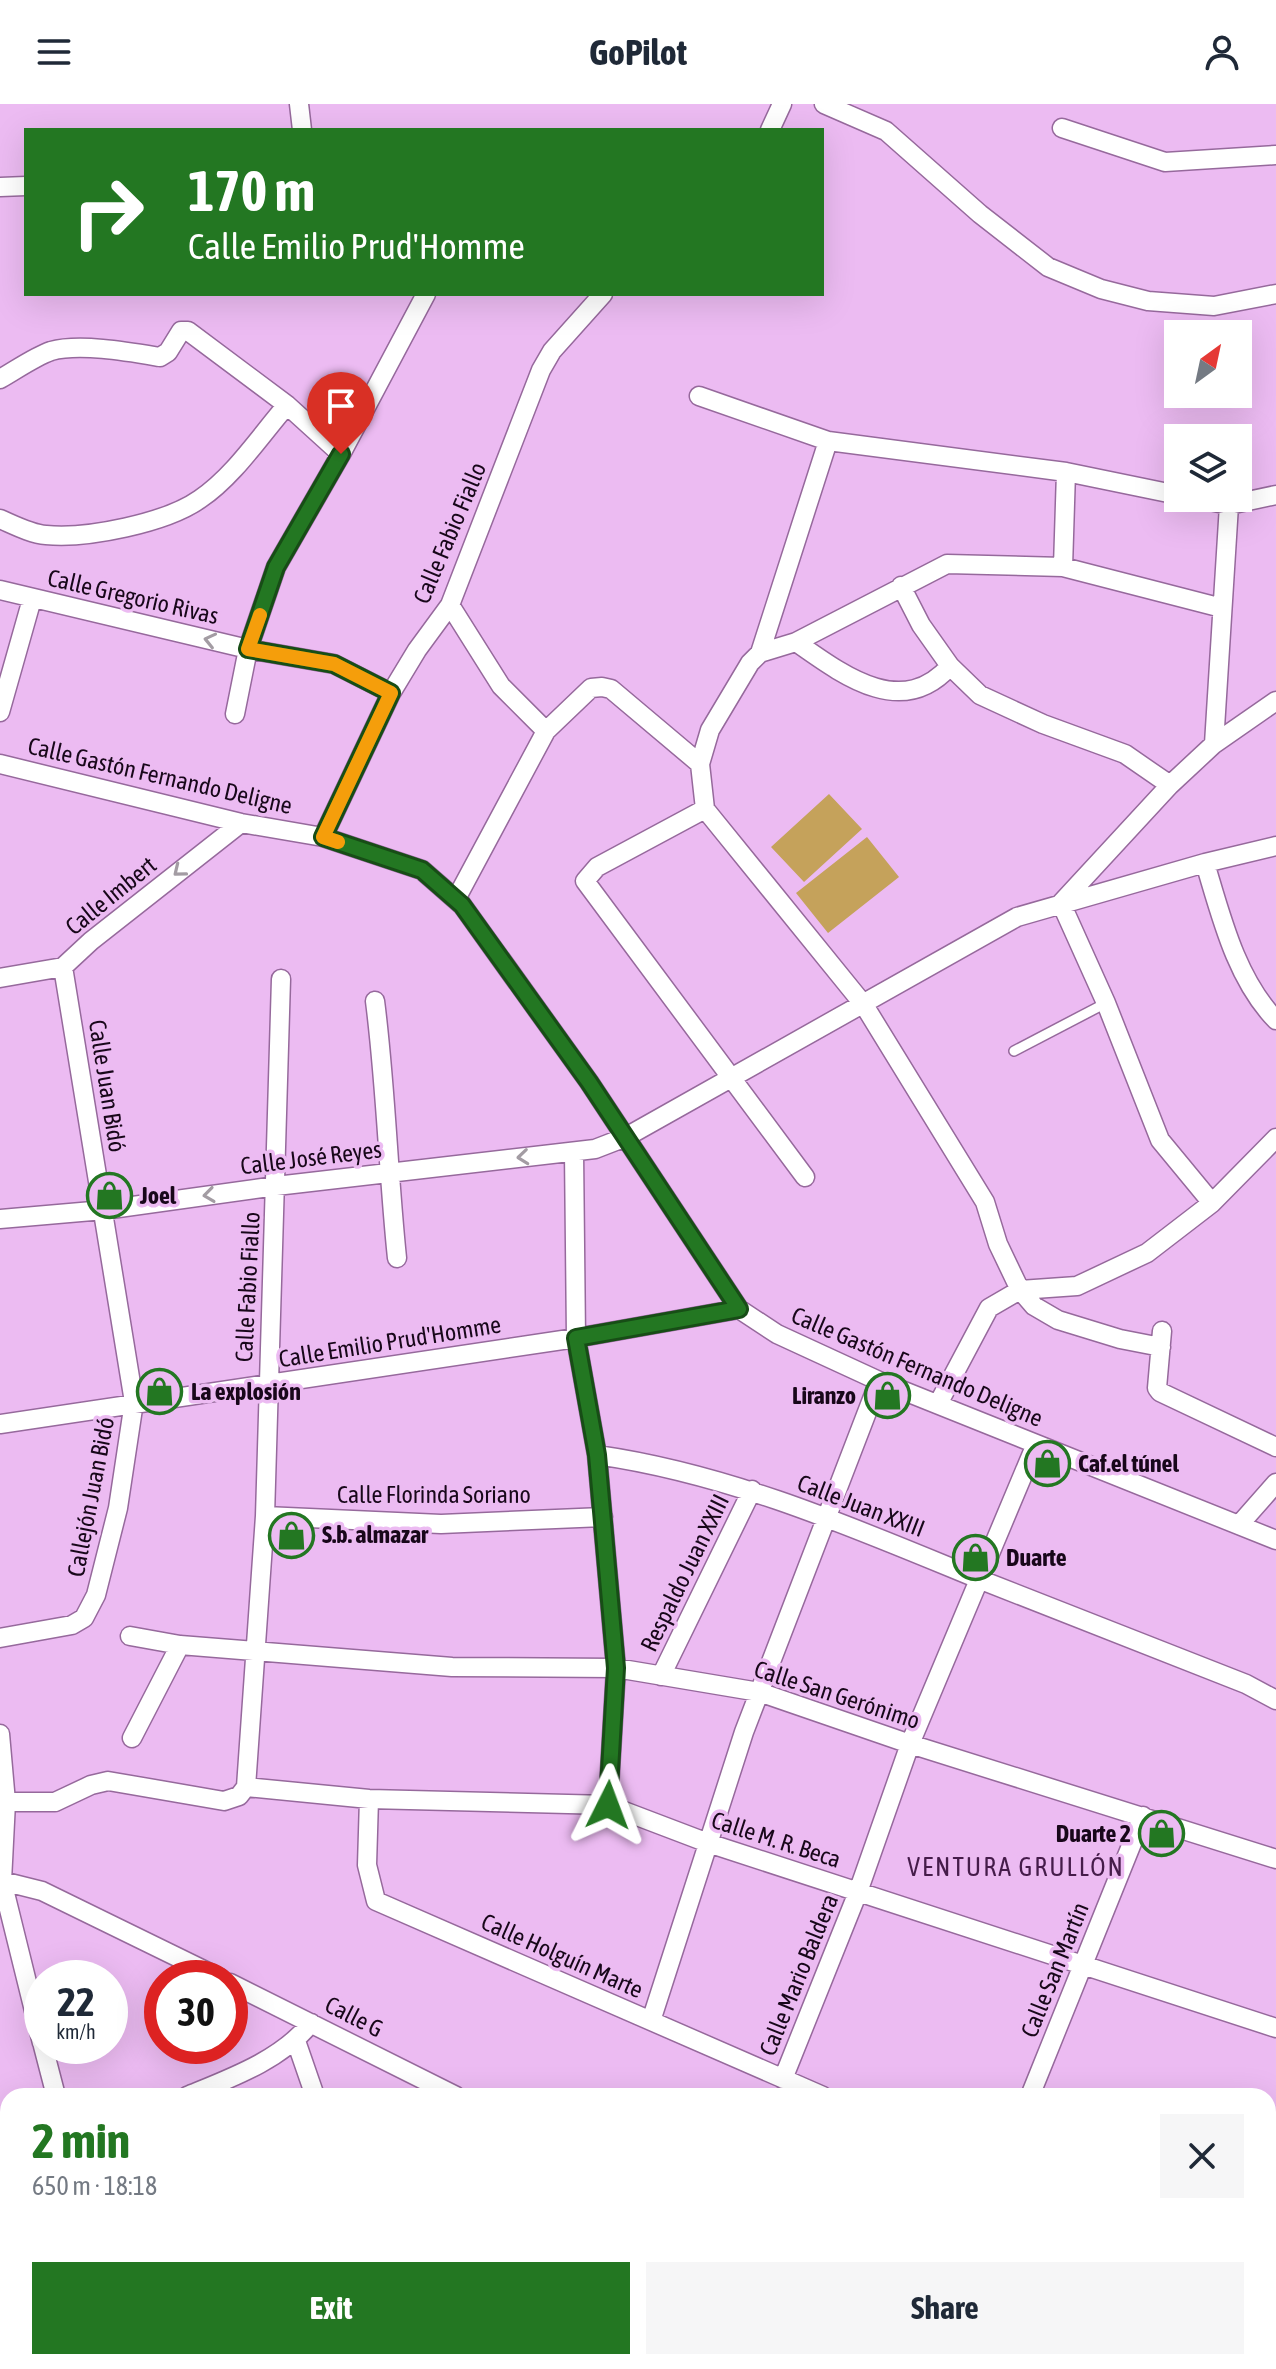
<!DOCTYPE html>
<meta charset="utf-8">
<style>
:root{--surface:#fff;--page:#f6f6f7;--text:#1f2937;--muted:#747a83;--accent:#237722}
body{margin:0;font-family:"Asap Condensed",sans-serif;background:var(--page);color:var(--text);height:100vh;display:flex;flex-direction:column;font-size:30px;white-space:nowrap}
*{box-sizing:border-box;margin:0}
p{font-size:26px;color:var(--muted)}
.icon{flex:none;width:44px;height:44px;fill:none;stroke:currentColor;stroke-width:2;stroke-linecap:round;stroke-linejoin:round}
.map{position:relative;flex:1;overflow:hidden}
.panel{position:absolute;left:0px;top:1984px;width:1276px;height:282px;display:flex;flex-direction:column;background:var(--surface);border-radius:24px 24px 0 0;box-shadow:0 8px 32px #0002}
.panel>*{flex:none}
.banner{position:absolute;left:24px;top:24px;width:800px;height:168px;border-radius:0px;box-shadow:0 8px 32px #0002;background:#237722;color:#fff;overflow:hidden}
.needle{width:52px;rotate:33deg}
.tools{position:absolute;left:1164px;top:216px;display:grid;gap:16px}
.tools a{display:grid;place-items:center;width:88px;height:88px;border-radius:0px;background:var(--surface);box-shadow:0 8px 32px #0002;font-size:40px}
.speed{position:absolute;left:24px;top:1856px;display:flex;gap:16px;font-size:40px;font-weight:700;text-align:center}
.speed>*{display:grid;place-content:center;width:104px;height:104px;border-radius:50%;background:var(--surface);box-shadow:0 8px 32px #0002;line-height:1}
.speed small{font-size:20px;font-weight:400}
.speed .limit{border:12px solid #d22;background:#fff;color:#111}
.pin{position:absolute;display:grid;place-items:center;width:68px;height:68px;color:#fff;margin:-82px -34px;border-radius:50% 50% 50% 0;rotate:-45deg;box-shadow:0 0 8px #0007}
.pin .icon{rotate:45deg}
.me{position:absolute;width:88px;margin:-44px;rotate:3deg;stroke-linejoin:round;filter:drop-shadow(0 0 6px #0008)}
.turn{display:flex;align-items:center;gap:28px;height:168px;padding:0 32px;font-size:36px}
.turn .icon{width:104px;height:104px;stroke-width:2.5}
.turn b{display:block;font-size:56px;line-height:68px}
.round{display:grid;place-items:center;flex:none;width:84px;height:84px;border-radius:0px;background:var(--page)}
.summary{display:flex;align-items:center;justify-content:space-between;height:136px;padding:0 32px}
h1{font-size:48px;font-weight:700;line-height:60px;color:var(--accent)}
.button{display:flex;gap:16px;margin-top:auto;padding:16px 32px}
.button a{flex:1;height:92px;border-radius:0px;background:var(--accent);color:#fff;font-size:32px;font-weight:700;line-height:92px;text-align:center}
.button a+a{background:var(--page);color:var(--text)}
header{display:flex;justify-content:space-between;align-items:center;height:104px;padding:0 32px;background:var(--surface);font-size:36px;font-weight:700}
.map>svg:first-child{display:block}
.green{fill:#c5a25b}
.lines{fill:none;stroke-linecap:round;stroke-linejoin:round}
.lane-casing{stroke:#96699c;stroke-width:12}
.street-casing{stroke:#96699c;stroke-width:21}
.lane{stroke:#fff;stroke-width:9}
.street{stroke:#fff;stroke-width:18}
.oneway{stroke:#a39ca3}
.route-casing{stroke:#174d16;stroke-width:20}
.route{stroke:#237722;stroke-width:14}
.slow{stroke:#f59e0b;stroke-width:14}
.labels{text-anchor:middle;stroke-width:7;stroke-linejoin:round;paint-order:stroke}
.street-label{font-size:24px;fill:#18071a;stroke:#ecbbf2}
.poi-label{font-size:24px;font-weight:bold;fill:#18071a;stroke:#ecbbf2;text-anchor:start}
.neighbourhood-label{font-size:26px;letter-spacing:2px;fill:#451c4a;stroke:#ecbbf2}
</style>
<header><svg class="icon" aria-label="menu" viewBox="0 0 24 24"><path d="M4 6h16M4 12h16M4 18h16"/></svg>GoPilot<svg class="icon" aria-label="person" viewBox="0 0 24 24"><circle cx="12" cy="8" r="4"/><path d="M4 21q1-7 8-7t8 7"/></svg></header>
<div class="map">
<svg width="1276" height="2265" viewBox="0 0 1276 2265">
<rect width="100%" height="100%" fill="#ecbbf2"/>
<path class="green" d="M 829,690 L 862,725 L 804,778 L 771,743 Z
M 867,733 L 899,773 L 828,829 L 796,789 Z"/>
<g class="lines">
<defs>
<path id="lane" d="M 1014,947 L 1106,899"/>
<path id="street" d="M 299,0 L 302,26
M 824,0 L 886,27 L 980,110 L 1048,163 L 1101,185 L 1148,197 L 1214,202 L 1276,190
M 1062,24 L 1165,58 L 1276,51
M 770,26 L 782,0
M 0,83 L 26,82
M 0,275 C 16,266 34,253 51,247 C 80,239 130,248 160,253 L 168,248 L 181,227 L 188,227 L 287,301 L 341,350
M 699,292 L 828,337 L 1066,368 L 1178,391
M 1195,394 L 1229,401 L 1276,391
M 0,415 C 14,421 31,430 46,431 C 87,435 166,419 200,395 C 234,372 260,332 287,301
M 1063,463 L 1066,368
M 901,482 L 921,521 L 950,562 L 980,591 L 1043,620 L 1125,650 L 1170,681
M 0,486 L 248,545 L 334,560 L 391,589
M 450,501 L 501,582 L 546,627
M 796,538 C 843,571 902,616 950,562
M 760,549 L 828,337
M 0,608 L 32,495
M 235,610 L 248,545 L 276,463 L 341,350 L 426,190
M 1214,640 L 1229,401
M 0,660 L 241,719 L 323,733 L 422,766 L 462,801 L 589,978 L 739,1205 L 777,1230 L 879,1277 L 1276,1436
M 705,705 L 597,763 L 585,777 L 805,1073
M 323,733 L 391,589 L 417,546 L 450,501 L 541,266 L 552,247 L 603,190
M 1205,759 C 1221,812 1236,875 1276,916
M 456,795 L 546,627 L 591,584 L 602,583 L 611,585 L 700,660
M 0,874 L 63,863 L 91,837 L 241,719
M 375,897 C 386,982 388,1068 397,1154
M 574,1048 L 576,1234 L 597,1351 L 616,1564 L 608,1701
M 1212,1099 L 1160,1036 L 1106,899 L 1061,799 L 1170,681 L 1214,640 L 1276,597
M 0,1115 L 104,1106 L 276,1082 L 595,1045 L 626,1033 L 1017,813 L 1205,759 L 1276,742
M 1162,1227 L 1157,1284 L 1160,1288 L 1276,1343
M 1161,1243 L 1120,1235 L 1058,1216 L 1034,1202 L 1020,1186 L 998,1140 L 985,1098 L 864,901 L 705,705 L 700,660 L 710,626 L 750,559 L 760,549 L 796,538 L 947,460 L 1063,463 L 1222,504
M 938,1300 L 989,1204 L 1020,1186 L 1077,1182 L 1147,1149 L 1212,1099 L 1276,1034
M 0,1320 L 576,1234 L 739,1205
M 597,1351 C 730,1370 852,1423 976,1474 C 1066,1510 1156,1545 1246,1580 L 1276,1596
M 265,1412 L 441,1420 L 603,1413
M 1239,1421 L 1276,1379
M 130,1532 L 180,1541 L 452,1563 L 616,1564 L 759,1588 L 910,1640 L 1276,1755
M 0,1534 L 72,1521 L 84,1514 L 96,1491 L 118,1404 L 134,1298 L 63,863
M 661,1572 L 752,1386
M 0,1630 L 6,1698 L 2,1777 L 42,1939
M 132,1634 L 180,1541
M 246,1683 L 369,1695 L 608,1701 L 708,1739 L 1276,1924
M 246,1683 L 265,1412 L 281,875
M 369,1695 L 367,1761 L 376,1797 L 823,1992
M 6,1698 L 55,1698 L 91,1681 L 108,1677 L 224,1697 L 239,1692 L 246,1683
M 2,1777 L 42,1787 L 220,1874
M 230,1879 L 456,1992
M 651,1917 L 744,1628 L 879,1277
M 296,1937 L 315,1992
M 43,1942 L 56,1992
M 783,1975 L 858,1788 L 910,1640 L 1036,1340
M 187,1992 C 231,1974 281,1956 311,1919
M 1030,1992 L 1143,1712
M 1268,2054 L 1276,2053
M 1268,2095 L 1276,2100
M 129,2258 L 131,2265
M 268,2258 L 270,2265
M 408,2258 L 420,2265
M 568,2258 L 595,2265
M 960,2258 L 974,2265
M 741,2265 L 743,2258"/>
</defs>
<use href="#lane" class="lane-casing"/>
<use href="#street" class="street-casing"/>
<use href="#lane" class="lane"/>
<use href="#street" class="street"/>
</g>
<defs><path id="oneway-chevron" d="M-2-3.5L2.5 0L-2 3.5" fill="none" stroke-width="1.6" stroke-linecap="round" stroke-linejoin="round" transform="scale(2)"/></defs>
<g class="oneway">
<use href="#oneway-chevron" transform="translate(210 536) rotate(-167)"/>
<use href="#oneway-chevron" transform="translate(179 767) rotate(141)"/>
<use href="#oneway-chevron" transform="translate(523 1053) rotate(174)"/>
<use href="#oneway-chevron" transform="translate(209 1091) rotate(172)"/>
</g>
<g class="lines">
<defs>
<path id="route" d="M 341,350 L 276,463 L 248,545 L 334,560 L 391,589 L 323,733 L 422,766 L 462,801 L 589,978 L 739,1205 L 576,1234 L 597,1351 L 616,1564 L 608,1701"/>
</defs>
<use href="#route" class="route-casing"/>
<use href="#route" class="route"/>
<path class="slow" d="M 260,511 L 248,545 L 334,560 L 391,589 L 323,733 L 338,738"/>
</g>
<defs>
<symbol id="shop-ring" viewBox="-11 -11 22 22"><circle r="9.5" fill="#ecbbf2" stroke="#237722" stroke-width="1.5"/><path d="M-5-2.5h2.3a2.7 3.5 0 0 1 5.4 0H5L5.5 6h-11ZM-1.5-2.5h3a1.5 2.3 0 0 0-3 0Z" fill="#237722"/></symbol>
</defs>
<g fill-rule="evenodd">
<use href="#shop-ring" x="84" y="1066" width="51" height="51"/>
<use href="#shop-ring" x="134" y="1262" width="51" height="51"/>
<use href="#shop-ring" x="862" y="1266" width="51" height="51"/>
<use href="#shop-ring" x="1022" y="1334" width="51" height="51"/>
<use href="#shop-ring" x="266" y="1406" width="51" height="51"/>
<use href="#shop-ring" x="950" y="1428" width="51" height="51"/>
<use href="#shop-ring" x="1136" y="1704" width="51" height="51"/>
</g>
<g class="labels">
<g class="street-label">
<text transform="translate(450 429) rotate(-67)" y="8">Calle Fabio Fiallo</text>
<text transform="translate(133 493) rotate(13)" y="8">Calle Gregorio Rivas</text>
<text transform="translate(160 672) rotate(13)" y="8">Calle Gastón Fernando Deligne</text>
<text transform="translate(111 792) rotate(-39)" y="8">Calle Imbert</text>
<text transform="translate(107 982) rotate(81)" y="8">Calle Juan Bidó</text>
<text transform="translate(311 1054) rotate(-7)" y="8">Calle José Reyes</text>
<text transform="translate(248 1183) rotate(-87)" y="8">Calle Fabio Fiallo</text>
<text transform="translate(390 1238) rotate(-9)" y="8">Calle Emilio Prud'Homme</text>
<text transform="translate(917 1263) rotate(23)" y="8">Calle Gastón Fernando Deligne</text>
<text x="434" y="1399">Calle Florinda Soriano</text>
<text transform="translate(91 1393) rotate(-79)" y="8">Callejón Juan Bidó</text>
<text transform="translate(861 1402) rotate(21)" y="8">Calle Juan XXIII</text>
<text transform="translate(685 1469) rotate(-64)" y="8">Respaldo Juan XXIII</text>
<text transform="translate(837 1591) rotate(18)" y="8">Calle San Gerónimo</text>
<text transform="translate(776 1736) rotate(18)" y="8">Calle M. R. Beca</text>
<text transform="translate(562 1852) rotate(24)" y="8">Calle Holguín Marte</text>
<text transform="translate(1055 1866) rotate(-68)" y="8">Calle San Martín</text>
<text transform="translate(799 1871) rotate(-68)" y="8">Calle Mario Baldera</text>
<text transform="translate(354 1913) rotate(27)" y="8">Calle G</text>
</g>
<g class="poi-label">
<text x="140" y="1100">Joel</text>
<text x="191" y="1296">La explosión</text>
<text x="856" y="1300" text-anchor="end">Liranzo</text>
<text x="1078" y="1368">Caf.el túnel</text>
<text x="322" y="1439">S.b. almazar</text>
<text x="1006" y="1462">Duarte</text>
<text x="1131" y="1738" text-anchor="end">Duarte 2</text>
</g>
<g class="neighbourhood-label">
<text x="1016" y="1772">VENTURA GRULLÓN</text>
</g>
</g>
</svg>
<div class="tools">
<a><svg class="needle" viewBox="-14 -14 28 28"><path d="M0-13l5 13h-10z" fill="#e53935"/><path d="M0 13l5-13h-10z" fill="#747a83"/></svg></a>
<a><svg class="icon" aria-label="layers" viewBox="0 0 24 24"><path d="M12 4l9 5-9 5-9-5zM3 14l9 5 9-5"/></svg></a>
</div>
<div class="speed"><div>22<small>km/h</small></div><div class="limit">30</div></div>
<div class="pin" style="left:341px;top:350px;background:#d93025"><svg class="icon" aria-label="arrive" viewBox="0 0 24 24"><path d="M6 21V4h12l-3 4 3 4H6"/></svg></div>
<svg class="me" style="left:608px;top:1701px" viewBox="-20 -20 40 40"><path d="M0-17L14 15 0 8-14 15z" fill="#237722" stroke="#fff" stroke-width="4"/></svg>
<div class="banner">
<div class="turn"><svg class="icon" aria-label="right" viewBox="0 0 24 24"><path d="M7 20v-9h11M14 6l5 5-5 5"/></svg><div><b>170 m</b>Calle Emilio Prud'Homme</div></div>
</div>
<section class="panel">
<div class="summary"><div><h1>2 min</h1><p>650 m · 18:18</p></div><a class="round"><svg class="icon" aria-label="close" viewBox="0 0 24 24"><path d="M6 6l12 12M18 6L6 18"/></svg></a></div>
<div class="button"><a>Exit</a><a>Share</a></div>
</section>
</div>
